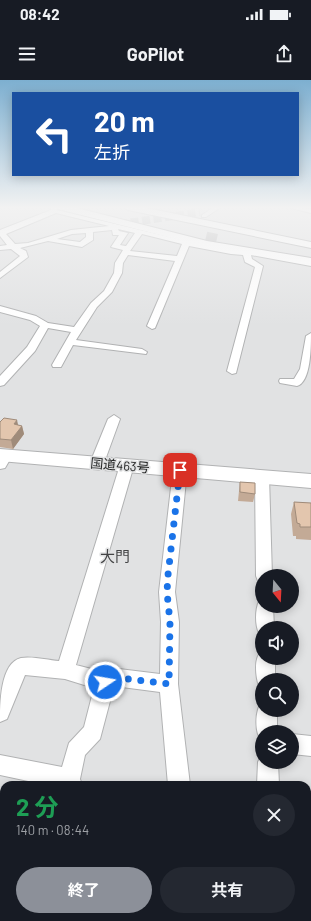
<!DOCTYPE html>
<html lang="ja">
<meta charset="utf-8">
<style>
:root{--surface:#171b24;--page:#242831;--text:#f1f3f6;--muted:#9ea1a6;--accent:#8c9099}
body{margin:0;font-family:Barlow,"Noto Sans JP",sans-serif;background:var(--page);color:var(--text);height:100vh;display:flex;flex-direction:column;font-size:15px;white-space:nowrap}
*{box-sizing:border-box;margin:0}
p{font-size:13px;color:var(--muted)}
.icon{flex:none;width:22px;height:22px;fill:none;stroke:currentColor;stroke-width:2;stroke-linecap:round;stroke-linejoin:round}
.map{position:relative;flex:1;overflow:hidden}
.sheet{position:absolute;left:0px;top:701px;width:311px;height:140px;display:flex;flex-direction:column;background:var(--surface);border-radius:12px 12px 0 0;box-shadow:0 2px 10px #0003}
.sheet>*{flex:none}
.guide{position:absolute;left:12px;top:12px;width:287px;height:84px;border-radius:0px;box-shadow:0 2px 10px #0003;background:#1a4fa0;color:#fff;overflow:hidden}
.needle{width:26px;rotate:162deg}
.buttons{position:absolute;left:255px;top:489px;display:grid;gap:8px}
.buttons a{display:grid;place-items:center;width:44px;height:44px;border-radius:50%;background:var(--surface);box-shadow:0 2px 10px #0003;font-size:20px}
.pin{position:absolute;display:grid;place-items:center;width:34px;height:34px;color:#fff;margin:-17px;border-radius:8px;box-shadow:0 2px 6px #0006}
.me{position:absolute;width:44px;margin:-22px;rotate:78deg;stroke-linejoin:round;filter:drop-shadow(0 0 3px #0008)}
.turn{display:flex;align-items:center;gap:14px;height:84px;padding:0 16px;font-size:18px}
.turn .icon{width:52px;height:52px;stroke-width:2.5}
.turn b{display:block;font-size:28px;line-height:34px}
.round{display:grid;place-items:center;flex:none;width:42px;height:42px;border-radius:21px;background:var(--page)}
.summary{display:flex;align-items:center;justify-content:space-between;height:68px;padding:0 16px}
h1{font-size:24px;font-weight:700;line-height:30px;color:#1e9e55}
.cta{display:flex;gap:8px;margin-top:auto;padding:8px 16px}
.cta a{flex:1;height:46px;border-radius:24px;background:var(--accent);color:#fff;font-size:16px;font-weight:700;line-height:46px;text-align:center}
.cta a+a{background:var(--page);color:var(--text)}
.status{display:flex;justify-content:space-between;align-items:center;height:28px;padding:0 20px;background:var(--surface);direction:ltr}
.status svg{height:11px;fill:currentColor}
header{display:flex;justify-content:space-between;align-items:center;height:52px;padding:0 16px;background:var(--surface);font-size:18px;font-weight:700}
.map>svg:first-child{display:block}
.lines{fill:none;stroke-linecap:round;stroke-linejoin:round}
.minor-tunnel{stroke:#bbbcbd;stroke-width:8;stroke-dasharray:8 3.5;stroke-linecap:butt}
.highway-tunnel{stroke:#bbbcbd;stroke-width:11;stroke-dasharray:11 5.5;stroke-linecap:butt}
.minor-casing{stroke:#b1b2b3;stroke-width:2}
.highway-casing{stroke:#b1b2b3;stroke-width:2}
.minor{fill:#fff;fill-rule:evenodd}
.highway{fill:#fff;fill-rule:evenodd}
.wall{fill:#c3aa96}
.shaded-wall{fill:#9f8b7a}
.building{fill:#e3c6ae;stroke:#9f8b7a}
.route{stroke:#1a73e8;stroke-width:7;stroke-dasharray:0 12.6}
.labels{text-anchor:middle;stroke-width:3;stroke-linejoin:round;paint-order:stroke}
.street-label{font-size:13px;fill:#252626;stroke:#e1e2e3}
.quarter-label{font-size:15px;fill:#434445;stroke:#e1e2e3}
</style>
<div class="status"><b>08:42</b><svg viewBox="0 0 49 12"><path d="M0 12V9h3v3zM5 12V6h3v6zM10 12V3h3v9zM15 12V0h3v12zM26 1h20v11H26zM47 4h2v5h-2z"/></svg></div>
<header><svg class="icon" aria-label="menu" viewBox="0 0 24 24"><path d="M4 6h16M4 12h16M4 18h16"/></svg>GoPilot<svg class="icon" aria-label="share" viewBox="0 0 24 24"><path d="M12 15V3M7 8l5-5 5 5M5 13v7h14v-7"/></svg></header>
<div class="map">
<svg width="311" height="841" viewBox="0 0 311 841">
<rect width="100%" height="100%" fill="#e1e2e3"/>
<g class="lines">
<path class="minor-tunnel" d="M 108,146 L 200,132"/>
<path class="highway-tunnel" d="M 206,157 L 219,160"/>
<defs>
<path id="minor" d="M 51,127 L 58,127 L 57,130 L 186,161 L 231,170 L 257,171 L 257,175 L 251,175 L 252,179 L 263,186 L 236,293 L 232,294 L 227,291 L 255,187 L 245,182 L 243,175 L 231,174 L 189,166 L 155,248 L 152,249 L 147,246 L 175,181 L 128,175 L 123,183 L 122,193 L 112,212 L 97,227 L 76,260 L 142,269 L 147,272 L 146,274 L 73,265 L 61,287 L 53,287 L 52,285 L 71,252 L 48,248 L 35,271 L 4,305 L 0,306 L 0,296 L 27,267 L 40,246 L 30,240 L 0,232 L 0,226 L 36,236 L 48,243 L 74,247 L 91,223 L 104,211 L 114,193 L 115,183 L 123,170 L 111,167 L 119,155 L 113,155 L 112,150 L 93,152 L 93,160 L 82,167 L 48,161 L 20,168 L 26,171 L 28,177 L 0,198 L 0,192 L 20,176 L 11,169 L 0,170 L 0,166 L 7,165 L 0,156 L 0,150 L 51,130 ZM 56,133 L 109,146 L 71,150 L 28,163 L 15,164 L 6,154 ZM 118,149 L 135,153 L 126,166 L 120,165 L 128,153 L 119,151 ZM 86,153 L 86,157 L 80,162 L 57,159 L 72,154 ZM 142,154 L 182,164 L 177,176 L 130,171 Z
M 214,127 L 221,127 L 206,137 L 202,137 L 202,135 Z
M 290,127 L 311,129 L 311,133 L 291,128 Z
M 311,253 C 311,267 311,302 297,306 L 280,303 L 279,301 L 280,299 L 294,299 L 300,289 L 306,256 Z
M 114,335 L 120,339 L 104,383 L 102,386 L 92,386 L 90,383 L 108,339 Z
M 6,372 L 11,373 L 12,376 L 5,388 L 0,389 L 0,375 Z
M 127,381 L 132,382 L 134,385 L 76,585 L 103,592 L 111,588 L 160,594 L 161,542 L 159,512 L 173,390 L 175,387 L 185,387 L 187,390 L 175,512 L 179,542 L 178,604 L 190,705 L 168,705 L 160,612 L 114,606 L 100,659 L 85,675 L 80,699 L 82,705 L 47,705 L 0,695 L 0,675 L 62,687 L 69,663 L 84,647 L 94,608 L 65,599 L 25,595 L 7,639 L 0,642 C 0,624 0,583 21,578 C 32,576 48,580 59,581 L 120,385 L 122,382 Z
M 262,391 L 267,393 L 269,396 L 272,496 L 262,496 L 262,502 L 258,501 L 256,496 L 255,396 L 257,393 Z
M 262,520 L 262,526 L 273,526 L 274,548 L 262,548 L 262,555 L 259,553 C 255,545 255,530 259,521 Z
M 262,571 L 262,578 L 275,578 L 275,600 L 262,600 L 262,607 L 259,606 C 256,598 253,577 262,571 Z
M 262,622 L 262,630 L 277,630 L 277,652 L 262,652 L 262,660 C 254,654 255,629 262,622 Z
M 292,654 L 311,656 L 311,676 L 292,674 Z
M 262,674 L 262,682 L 278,682 L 279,705 L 257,705 L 258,682 Z
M 4,753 L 4,787 L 0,789 L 0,754 Z
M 0,802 L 4,803 L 4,827 L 0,826 Z
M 60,837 L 93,837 L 94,841 L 61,841 Z
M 181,837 L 205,837 L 206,841 L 182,841 Z
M 259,837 L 283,837 L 283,841 L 259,841 Z"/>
<path id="highway" d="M 56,127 L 73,127 L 207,161 L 311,178 L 311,186 L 207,167 L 58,129 Z
M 123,127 L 142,127 L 311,162 L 311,168 L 128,130 Z
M 0,369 L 311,394 L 311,408 L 0,381 Z"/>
</defs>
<use href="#minor" class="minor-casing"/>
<use href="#highway" class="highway-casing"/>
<use href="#minor" class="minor"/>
<use href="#highway" class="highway"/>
</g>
<path class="wall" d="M 0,342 L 22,346 L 24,354 L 13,369 L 0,367 Z
M 240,402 L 255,414 L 253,422 L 238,421 L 239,411 Z
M 294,422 L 311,423 L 311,460 L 296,459 L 296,456 L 293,456 L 291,434 Z"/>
<path class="shaded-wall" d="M 17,340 L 19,349 L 14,344 Z
M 22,346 L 24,354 L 13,369 L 11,360 Z"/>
<path class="building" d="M 4,338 L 17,340 L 14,344 L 22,346 L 11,360 L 0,359 L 0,342 Z
M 240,402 L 255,403 L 255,414 L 240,412 Z
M 294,422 L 311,423 L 311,447 L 300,447 L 300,444 L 297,443 Z"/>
<linearGradient id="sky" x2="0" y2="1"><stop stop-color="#7dafd0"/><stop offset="0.52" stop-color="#f2f2f2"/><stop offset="1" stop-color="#f2f2f2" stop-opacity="0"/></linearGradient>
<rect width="311" height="245" fill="url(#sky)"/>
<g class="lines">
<path class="route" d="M 105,602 L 111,597 L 169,604 L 170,542 L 167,512 L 168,495 L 180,390"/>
</g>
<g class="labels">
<g class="street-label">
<text transform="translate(120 385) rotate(5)" y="5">国道463号</text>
</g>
<g class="quarter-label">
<text x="115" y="482">大門</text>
</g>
</g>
</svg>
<div class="buttons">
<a><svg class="needle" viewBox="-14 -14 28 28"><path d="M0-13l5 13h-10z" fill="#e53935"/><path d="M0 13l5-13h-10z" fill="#9ea1a6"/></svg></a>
<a><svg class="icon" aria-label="sound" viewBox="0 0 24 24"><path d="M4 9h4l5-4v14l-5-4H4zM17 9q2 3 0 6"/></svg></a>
<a><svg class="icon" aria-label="search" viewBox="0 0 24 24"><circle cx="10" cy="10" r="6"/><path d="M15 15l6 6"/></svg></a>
<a><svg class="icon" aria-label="layers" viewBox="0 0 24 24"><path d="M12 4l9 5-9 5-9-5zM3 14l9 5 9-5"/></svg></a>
</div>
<div class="pin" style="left:180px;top:390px;background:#d93025"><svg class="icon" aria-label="arrive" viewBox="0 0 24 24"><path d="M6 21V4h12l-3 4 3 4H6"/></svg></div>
<svg class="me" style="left:105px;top:602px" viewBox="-20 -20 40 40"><circle r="17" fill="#1a73e8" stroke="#fff" stroke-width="3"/><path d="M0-11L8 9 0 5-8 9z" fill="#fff"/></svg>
<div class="guide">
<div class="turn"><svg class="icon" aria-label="left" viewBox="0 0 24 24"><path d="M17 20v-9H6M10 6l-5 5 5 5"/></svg><div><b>20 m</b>左折</div></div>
</div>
<section class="sheet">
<div class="summary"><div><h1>2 分</h1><p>140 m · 08:44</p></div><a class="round"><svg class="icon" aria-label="close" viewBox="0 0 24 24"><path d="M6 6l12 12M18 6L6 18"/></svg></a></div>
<div class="cta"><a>終了</a><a>共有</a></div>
</section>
</div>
